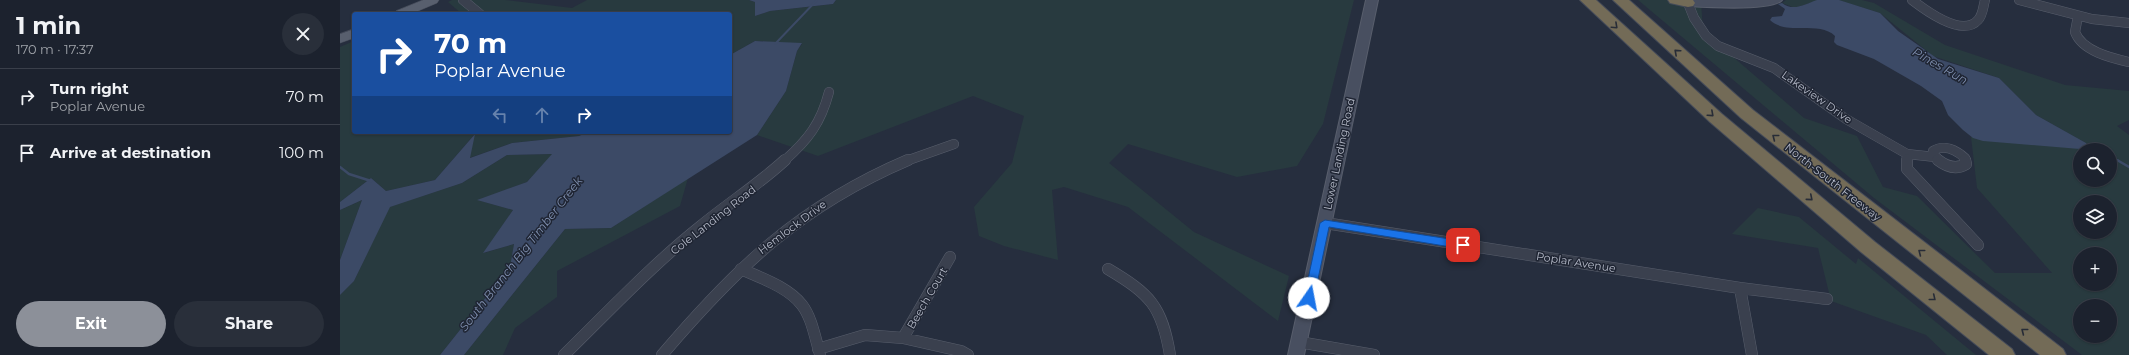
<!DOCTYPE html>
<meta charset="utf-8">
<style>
:root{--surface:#1c222e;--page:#292f3a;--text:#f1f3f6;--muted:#a0a4aa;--line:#3a3f4a;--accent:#8c9099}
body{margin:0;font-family:Montserrat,sans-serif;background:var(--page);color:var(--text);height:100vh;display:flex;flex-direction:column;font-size:15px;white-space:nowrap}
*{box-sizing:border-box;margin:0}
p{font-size:13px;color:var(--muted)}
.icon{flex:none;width:22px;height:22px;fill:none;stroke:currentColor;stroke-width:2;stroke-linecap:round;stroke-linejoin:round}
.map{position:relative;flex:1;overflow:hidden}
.sheet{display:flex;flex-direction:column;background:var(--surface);width:340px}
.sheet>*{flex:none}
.top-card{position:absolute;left:12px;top:12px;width:380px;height:122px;border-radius:4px;box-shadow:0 1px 3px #0004,0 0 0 1px var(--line);background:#1a4fa0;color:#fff;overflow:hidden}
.controls{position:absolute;left:1733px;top:143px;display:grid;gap:8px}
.controls a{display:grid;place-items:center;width:44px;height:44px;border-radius:50%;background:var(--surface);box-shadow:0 1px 3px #0004,0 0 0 1px var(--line);font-size:20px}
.pin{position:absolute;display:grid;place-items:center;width:34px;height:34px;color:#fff;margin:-17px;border-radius:8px;box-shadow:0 2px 6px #0006}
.me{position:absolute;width:44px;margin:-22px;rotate:12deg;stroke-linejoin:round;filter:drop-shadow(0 0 3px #0008)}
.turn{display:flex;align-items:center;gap:14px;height:84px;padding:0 16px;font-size:18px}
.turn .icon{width:52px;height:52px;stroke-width:2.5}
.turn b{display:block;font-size:28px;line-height:34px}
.lanes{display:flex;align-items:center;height:38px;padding:0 16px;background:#0003;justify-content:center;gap:20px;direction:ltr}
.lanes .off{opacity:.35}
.round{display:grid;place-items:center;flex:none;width:42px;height:42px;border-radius:21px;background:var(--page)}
.head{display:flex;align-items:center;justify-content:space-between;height:68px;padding:0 16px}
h1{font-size:24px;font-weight:700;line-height:30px}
.primary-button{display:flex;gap:8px;margin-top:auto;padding:8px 16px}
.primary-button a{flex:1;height:46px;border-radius:24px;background:var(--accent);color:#fff;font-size:16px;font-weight:700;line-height:46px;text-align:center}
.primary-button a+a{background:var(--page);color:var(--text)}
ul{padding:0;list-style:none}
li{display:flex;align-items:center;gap:12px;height:56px;padding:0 16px;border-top:1px solid var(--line)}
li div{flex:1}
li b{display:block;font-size:15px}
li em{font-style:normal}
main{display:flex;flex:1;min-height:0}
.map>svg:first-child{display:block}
.green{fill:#283a3f;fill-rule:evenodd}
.water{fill:#3c4a66}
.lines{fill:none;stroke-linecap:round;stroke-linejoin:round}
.stream-far1{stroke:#3c4a66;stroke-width:2}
.stream{stroke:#3c4a66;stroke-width:2.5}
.street-far1-casing{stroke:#585e6c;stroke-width:10}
.street-casing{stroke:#585e6c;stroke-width:12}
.secondary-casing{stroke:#585e6c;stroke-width:2}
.primary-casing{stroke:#434957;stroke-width:1}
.highway-casing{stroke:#454b59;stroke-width:2}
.street-far1{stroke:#3a404e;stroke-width:9}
.street{stroke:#3a404e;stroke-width:11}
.secondary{fill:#484f60;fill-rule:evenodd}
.primary{fill:#585f6e;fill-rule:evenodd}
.highway{fill:#736b57;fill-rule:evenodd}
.oneway{stroke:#272c37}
.route{fill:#1a73e8;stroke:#114b97}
.labels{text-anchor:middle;stroke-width:3;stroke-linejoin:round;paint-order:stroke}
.street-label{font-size:11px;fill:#b6bbc9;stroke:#1f2533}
.water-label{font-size:12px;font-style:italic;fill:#7f8faf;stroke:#1f2533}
</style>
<main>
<section class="sheet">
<div class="head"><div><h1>1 min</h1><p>170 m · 17:37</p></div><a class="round"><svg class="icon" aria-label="close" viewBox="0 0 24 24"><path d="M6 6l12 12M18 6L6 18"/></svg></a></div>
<ul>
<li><svg class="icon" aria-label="right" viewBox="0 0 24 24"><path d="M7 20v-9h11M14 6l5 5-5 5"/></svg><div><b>Turn right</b><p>Poplar Avenue</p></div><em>70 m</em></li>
<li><svg class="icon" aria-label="arrive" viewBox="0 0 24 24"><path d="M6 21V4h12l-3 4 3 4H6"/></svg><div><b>Arrive at destination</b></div><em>100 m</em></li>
</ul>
<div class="primary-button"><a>Exit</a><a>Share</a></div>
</section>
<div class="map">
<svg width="1789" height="355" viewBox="0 0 1789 355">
<rect width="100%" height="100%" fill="#262e3e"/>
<path class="green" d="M 112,0 L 165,0 L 232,8 L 247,0 L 409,0 L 415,2 L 415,16 L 430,11 L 493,4 L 496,0 L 1014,0 L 983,124 L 957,166 L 897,177 L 788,144 L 769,163 L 854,232 L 949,276 L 938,321 L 788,207 L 724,187 L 712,190 L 718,260 L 664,246 L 639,236 L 634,207 L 672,163 L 684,116 L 633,96 L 478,156 L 417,135 L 446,91 L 457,51 L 462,44 L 415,41 L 390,55 L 390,14 L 122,14 L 108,2 Z
M 1298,0 L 1372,0 L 1361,1 L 1363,31 L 1464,118 L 1517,136 L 1543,187 L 1577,196 L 1655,273 L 1712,273 L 1637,188 L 1631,137 L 1749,145 L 1696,115 L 1659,78 L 1593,56 L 1540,13 L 1498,0 L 1522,0 L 1534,3 L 1605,45 L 1725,85 L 1789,91 L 1789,120 L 1777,126 L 1789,135 L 1789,355 L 1742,355 L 1534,198 ZM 1740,150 L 1770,150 L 1770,180 L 1740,180 ZM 1740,202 L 1770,202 L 1770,232 L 1740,232 ZM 1740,254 L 1770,254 L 1770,284 L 1740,284 ZM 1740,306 L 1770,306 L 1770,336 L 1740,336 Z
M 1446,0 L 1479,0 L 1455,8 L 1442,3 Z
M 14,41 L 14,132 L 248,132 L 239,136 L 172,143 L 129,158 L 134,135 L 95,180 L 46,191 L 31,178 L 0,202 L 0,47 Z
M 213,154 L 187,182 L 138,200 L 173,210 L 144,253 L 174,244 L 170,267 L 100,355 L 0,355 L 0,295 L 14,281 L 49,207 L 122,183 L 167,155 Z
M 348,178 L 340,206 L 217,271 L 217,297 L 175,328 L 163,355 L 124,355 L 225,229 L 271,228 Z
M 22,200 L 0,260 L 0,210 Z
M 1418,208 L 1459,217 L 1516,264 L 1518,258 L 1636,355 L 1607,355 L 1586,335 L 1491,301 L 1478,248 L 1392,234 Z"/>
<path class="water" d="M 409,0 L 496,0 L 493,4 L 430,11 L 415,16 L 415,2 Z
M 1477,0 L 1499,0 L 1540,13 L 1558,31 L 1598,59 L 1659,78 L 1696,115 L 1746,143 L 1752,150 L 1643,141 L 1633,138 L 1623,130 L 1608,115 L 1602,101 L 1581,86 L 1534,59 L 1497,45 L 1494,42 L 1495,36 C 1479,20 1446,36 1430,20 L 1432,17 L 1442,16 L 1445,9 L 1438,4 L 1442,3 C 1454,12 1465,4 1477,0 Z
M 415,41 L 462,43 L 457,51 L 446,91 L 417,135 L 271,228 L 225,229 L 124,355 L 100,355 L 170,267 L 174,244 L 143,253 L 173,210 L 137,200 L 187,182 L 212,154 L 167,155 L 122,183 L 50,207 L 14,281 L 0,295 L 0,260 L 22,200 L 0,210 L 0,202 L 31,178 L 46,191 L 95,180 L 135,134 L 130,158 L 172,143 L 239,136 L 248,132 L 390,132 L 390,55 Z"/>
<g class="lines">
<path class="stream-far1" d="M 435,44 L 477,0
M 1748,146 L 1757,150
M 1770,156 L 1779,161"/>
<path class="stream" d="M 1777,160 L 1789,167
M 0,167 L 9,174 L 31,181"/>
<defs>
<path id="street-far1" d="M 123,0 L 140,14
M 1572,0 C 1585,10 1622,38 1638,20 C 1643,15 1643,7 1645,0
M 1679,0 L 1752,19 L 1789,23
M 1348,3 L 1354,18 L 1366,36 L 1378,46 L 1434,68 L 1506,119 L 1567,154 L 1595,157
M 1738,16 L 1735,32 C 1742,51 1771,58 1789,62
M 1567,154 L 1567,161
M 444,161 C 468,140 481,123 489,92
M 566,161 L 614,144
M 1600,161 L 1593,154 L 1593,151 C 1604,144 1616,150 1625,158 L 1626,161"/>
<path id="street" d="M 1567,160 L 1567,169 L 1638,245
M 1598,160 C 1607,167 1616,170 1626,164 L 1625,160
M 985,223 L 1400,288 L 1487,299
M 401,269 C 421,278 448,287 462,305 C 472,318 475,338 480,354
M 768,269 C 810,294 822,306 830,355
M 1400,288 L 1412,355
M 563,338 L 610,257
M 959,342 L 1034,355
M 478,349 L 525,335 L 563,338 L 621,351 L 628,355
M 224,355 C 269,311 312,265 361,226 C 389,203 419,184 445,160
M 322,355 C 397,267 460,206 568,160"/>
<path id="secondary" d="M 1026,0 L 1038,0 L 964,355 L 948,355 Z
M 1442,0 C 1433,11 1364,7 1348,6 L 1342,3 L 1346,0 Z"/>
<path id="primary" d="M 83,0 L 99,0 L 97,3 L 71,14 L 54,14 L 56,11 Z
M 14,29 L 14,38 L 0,43 L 0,34 Z"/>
<path id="highway" d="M 1240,0 L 1256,0 L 1382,114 L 1535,242 L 1672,349 L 1675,355 L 1649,355 L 1521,252 L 1370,122 Z
M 1273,0 L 1289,0 L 1413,110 L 1723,349 L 1726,355 L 1700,355 L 1401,118 Z
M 1328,0 L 1353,0 L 1355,3 L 1353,6 L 1348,7 L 1330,3 Z"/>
</defs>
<use href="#street-far1" class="street-far1-casing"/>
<use href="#street" class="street-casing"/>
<use href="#secondary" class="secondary-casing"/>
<use href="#primary" class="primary-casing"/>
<use href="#highway" class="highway-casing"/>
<use href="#street-far1" class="street-far1"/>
<use href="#street" class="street"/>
<use href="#secondary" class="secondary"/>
<use href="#primary" class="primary"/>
<use href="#highway" class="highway"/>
</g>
<defs><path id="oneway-chevron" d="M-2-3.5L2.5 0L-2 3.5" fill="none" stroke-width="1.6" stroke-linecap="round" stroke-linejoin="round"/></defs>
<g class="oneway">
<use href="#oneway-chevron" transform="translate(1275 26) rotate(43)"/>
<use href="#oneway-chevron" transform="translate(1337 52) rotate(-138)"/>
<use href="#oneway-chevron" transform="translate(1371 114) rotate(42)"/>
<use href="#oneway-chevron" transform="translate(1435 137) rotate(-142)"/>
<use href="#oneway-chevron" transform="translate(1470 198) rotate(40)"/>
<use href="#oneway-chevron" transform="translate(1581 252) rotate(-142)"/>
<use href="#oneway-chevron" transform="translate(1593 298) rotate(39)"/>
<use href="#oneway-chevron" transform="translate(1684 331) rotate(-142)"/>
</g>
<path class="route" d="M 985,220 L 1123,241 L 1128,245 L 1123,249 L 989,227 L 974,298 L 969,302 L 964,298 L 980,223 Z"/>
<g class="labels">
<g class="street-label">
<text transform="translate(1477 97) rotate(35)" y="4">Lakeview Drive</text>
<text transform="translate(999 154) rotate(-78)" y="4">Lower Landing Road</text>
<text transform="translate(1493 182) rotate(38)" y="4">North-South Freeway</text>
<text transform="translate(373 220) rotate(-38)" y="4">Cole Landing Road</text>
<text transform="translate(452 227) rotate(-37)" y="4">Hemlock Drive</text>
<text transform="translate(1236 262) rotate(9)" y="4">Poplar Avenue</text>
<text transform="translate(587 298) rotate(-60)" y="4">Beech Court</text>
</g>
<g class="water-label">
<text transform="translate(1600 66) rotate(30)" y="4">Pines Run</text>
<text transform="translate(181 254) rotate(-52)" y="4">South Branch Big Timber Creek</text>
</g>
</g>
</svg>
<div class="controls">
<a><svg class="icon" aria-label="search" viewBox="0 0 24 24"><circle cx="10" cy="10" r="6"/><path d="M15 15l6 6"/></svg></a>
<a><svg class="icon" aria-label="layers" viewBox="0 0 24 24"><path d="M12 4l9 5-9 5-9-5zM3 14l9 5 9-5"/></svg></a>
<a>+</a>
<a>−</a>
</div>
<div class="pin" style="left:1123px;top:245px;background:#d93025"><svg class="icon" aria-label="arrive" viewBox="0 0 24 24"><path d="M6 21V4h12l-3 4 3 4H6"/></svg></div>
<svg class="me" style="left:969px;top:298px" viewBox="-20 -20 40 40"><circle r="19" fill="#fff"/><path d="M0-13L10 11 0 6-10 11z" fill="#1a73e8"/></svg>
<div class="top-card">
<div class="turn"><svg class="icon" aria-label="right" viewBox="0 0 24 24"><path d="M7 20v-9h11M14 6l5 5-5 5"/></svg><div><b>70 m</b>Poplar Avenue</div></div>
<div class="lanes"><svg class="icon off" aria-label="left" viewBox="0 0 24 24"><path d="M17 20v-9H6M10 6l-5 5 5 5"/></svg><svg class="icon off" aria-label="ahead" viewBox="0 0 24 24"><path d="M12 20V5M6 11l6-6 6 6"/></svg><svg class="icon" aria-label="right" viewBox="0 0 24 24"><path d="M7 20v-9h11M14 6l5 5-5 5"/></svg></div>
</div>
</div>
</main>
